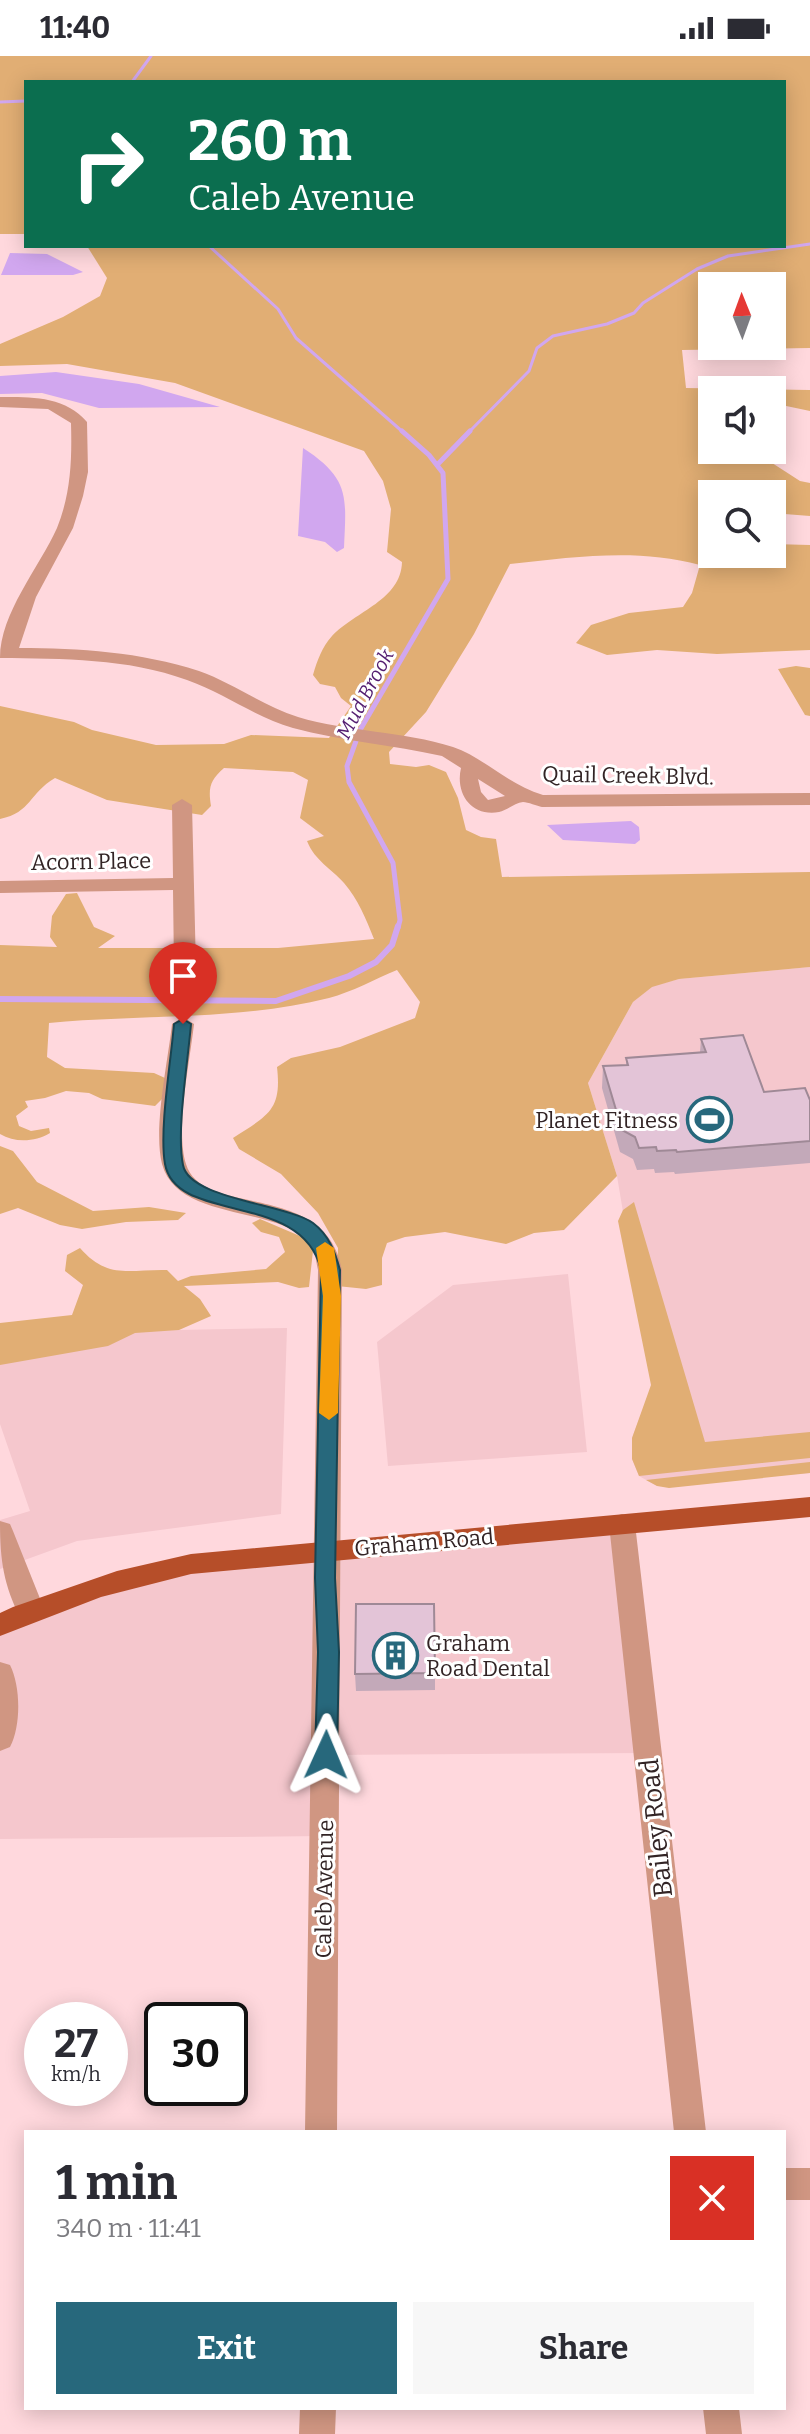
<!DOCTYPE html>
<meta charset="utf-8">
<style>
:root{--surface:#fff;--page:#f7f7f7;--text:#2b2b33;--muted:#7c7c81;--accent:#27687c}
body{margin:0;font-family:Bitter,serif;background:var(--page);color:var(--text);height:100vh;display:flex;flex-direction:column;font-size:30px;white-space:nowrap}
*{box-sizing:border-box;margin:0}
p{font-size:26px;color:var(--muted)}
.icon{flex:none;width:44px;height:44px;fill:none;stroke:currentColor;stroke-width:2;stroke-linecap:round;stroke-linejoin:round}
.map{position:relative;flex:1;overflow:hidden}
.sheet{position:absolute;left:24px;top:2074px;width:762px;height:280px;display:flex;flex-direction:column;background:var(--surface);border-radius:0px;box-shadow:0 4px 20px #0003}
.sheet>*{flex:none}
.guide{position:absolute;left:24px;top:24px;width:762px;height:168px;border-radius:0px;box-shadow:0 4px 20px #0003;background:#0b6e4f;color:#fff;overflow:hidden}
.needle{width:52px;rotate:359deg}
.controls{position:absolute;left:698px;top:216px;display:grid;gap:16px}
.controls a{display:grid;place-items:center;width:88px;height:88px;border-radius:0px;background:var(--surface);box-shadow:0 4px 20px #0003;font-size:40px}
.speed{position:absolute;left:24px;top:1946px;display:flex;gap:16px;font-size:40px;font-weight:700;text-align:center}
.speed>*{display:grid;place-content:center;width:104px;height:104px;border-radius:50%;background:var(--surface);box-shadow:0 4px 20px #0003;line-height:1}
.speed small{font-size:20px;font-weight:400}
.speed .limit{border:4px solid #111;border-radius:12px;background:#fff;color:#111}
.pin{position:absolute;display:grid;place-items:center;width:68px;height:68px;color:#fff;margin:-82px -34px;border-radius:50% 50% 50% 0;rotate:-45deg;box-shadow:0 0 8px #0007}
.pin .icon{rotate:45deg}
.me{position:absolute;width:88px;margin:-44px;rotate:1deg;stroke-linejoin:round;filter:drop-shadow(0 0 6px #0008)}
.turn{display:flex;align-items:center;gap:28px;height:168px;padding:0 32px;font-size:36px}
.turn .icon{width:104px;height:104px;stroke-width:2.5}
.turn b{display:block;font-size:56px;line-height:68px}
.round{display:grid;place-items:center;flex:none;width:84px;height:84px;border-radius:0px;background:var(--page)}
.headline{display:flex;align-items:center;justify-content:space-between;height:136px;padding:0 32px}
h1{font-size:48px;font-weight:700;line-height:60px}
.cta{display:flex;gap:16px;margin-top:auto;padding:16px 32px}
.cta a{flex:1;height:92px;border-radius:0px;background:var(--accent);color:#fff;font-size:32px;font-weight:700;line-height:92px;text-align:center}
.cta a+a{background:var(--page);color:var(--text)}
.status{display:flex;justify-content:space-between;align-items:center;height:56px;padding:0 40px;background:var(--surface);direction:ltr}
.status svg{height:22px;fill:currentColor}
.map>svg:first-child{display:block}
.built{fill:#f5c7cd}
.green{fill:#e1ae74;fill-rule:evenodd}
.water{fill:#d1a7ef}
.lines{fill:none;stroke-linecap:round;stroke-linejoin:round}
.stream-far2{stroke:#d1a7ef;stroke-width:3}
.stream-far1{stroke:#d1a7ef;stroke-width:5}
.stream{stroke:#d1a7ef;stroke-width:6}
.minor{fill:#d09682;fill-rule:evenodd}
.major{fill:#b64e29;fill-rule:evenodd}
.wall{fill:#c3a9b9}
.building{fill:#e3c4d7;stroke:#9f8996;stroke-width:2}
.route{fill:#27687c;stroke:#194451;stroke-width:2}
.slow{fill:#f59e0b}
.labels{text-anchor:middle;stroke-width:6;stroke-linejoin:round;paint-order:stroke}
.far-water-label{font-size:20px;font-style:italic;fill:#531d70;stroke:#fff}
.street-label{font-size:22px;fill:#322425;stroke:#fff}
.poi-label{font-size:22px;fill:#322425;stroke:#fff;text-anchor:end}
.near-street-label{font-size:26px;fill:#322425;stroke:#fff}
</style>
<div class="status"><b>11:40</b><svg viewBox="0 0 49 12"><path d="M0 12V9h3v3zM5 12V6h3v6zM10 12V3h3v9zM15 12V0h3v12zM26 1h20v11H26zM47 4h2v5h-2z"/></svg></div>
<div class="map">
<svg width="810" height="2378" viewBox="0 0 810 2378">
<rect width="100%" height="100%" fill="#ffd8dd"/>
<path class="built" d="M 810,911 L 810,1417 L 657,1430 L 639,1420 L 632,1403 L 632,1382 L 652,1329 L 617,1120 L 588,1027 L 633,946 L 652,930 L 679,923 Z
M 568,1218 L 587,1396 L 388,1410 L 377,1286 L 453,1229 Z
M 287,1272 L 281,1458 L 77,1485 L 0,1513 L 0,1464 L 30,1455 L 0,1368 L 0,1302 L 21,1277 Z
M 622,1468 L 648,1697 L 326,1699 L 325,1780 L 0,1783 L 0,1569 L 127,1522 Z"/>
<path class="green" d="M 0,0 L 810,0 L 810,292 L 682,294 L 686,332 L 810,334 L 810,355 L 772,347 L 772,334 L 712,334 L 712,394 L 752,394 L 800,425 L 810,427 L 810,460 L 772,457 L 772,438 L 712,438 L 712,498 L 772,498 L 772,488 L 810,489 L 810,594 L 717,598 L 657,594 L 607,599 L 576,587 L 591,569 L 629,557 L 683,551 L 692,537 L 700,509 C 637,492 575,501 510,508 L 474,578 L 426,656 L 389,696 L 390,708 L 416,711 L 429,709 L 446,716 L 458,742 L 466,774 L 481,781 L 496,783 L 502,821 L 810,816 L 810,911 L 679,923 L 652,931 L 633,946 L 588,1027 L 617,1120 L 564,1174 L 534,1177 L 506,1188 L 445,1176 L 405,1181 L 387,1187 L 382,1202 L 382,1229 L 366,1233 L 337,1230 L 338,1192 L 318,1157 L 281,1118 L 239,1093 L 233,1082 C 268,1059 282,1055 277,1011 L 291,1002 L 340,991 L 415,962 L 420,946 L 397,914 C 375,923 352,936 329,942 C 237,965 142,958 49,967 L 47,1001 L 65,1012 L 154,1017 L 165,1022 L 162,1043 L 155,1050 L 102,1043 L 89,1037 L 66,1035 L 45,1042 L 25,1045 L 28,1051 L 16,1060 L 19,1070 L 31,1075 L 49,1072 L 50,1077 C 35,1086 15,1087 0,1078 L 0,889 L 57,891 L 50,881 L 52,860 L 66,838 L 77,837 L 94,871 L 115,880 L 98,892 L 278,892 L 374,883 C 366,863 358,843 344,827 C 331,812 315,805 307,785 L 324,780 L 300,762 L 308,724 L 293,716 L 224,712 C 210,724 208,732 211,750 L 202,759 L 107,744 L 55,722 C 28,738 32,756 0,763 L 0,650 L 74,666 L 92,674 L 156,689 L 224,688 L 251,679 L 329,682 L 351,650 L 341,642 L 335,631 L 320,628 L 313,619 C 317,605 322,591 332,580 C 356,555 401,544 402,506 L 387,496 L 391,453 L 383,425 L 364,395 L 175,327 L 67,308 L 0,310 L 0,288 L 63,261 L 100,240 L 107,222 L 87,190 L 784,190 L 784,26 L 26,26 L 26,178 L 0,178 ZM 712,230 L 772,230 L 772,290 L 712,290 Z
M 796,610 L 810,612 L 810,660 L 805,659 L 778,613 Z
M 0,1090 L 13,1095 L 37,1126 L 93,1155 L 149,1151 L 186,1157 L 178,1164 L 126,1166 L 82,1173 L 60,1169 L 18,1152 L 0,1158 Z
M 634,1146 L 705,1386 L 810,1376 L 810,1402 L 639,1420 L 632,1403 L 632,1382 L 651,1329 L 618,1165 L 623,1154 Z
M 260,1163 L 314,1186 L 309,1231 L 299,1232 L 278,1226 L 184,1230 L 200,1243 L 211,1260 L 179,1274 L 135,1277 L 108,1290 L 0,1309 L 0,1267 L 72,1259 L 83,1229 L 65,1215 L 67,1199 L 80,1192 C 108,1224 129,1213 167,1214 L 178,1225 L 191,1220 L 266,1213 L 285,1196 L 279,1181 L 261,1176 L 252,1167 Z
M 810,1406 L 810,1417 L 669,1432 L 657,1430 L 646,1424 Z"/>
<path class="water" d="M 10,197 L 47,198 L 83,216 L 73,219 L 1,219 Z
M 56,316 L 139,328 L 220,351 L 99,352 L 42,337 L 0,338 L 0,320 Z
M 303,392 C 351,423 346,442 344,492 L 337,496 L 325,486 L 298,480 Z
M 631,765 L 639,771 L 640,784 L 635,788 L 563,784 L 547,769 Z"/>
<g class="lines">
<path class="stream-far2" d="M 132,26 L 151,0
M 0,46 L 26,45
M 209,190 L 278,253 L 296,282 L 404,377
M 468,377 L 529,315 L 537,292 L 553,280 L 607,268 L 634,257 L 643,247 L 697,213 L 728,200 L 810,188"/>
<path class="stream-far1" d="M 437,409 L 470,375
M 398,872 L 400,864 L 393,807 L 349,726 L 347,710 L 360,674 L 448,523 L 443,417 L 429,399 L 402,375"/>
<path class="stream" d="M 0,943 L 276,945 L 349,920 L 376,906 L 392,889 L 398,870"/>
<path class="minor" d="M 0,341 C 31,341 65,340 87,366 L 88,416 L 83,440 L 73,472 L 36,541 L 19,592 C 80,592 140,596 199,615 C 233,627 263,650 298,661 C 348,676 403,675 453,691 C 483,701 507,728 543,739 L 810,737 L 810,749 L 542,751 C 537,750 528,746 523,746 C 515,747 507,754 499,756 C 471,761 455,737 461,712 L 442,700 C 393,689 341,685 293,672 C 255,661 224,637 187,624 C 127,602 63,603 0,602 C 0,557 39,512 57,472 C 71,437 72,404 71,367 L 48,353 L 0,351 ZM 478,723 L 505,740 L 488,744 L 481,736 Z
M 182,743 L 192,749 L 196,913 L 193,918 L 185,919 L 174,913 L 173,834 L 0,837 L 0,825 L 173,822 L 172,749 Z
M 183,961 L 194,968 C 190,1005 175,1074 186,1108 C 202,1163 326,1123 342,1214 L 337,2076 L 305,2076 L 318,1214 C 316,1205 315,1192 308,1185 C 272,1149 178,1165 162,1108 C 153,1073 168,1005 172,968 Z
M 622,1458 L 631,1461 L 635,1468 L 706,2076 L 674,2076 L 609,1468 L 613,1461 Z
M 0,1465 L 10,1468 L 13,1475 L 45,1555 L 41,1563 L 31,1566 L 21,1563 C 3,1528 0,1503 0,1465 Z
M 0,1606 L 10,1609 C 21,1631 21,1670 10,1691 L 0,1695 Z
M 784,2112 L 810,2112 L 810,2144 L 784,2144 Z
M 300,2352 L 336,2352 L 335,2378 L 299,2378 Z
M 703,2352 L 739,2352 L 742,2378 L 706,2378 Z"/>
<path class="major" d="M 810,1441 L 810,1461 L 191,1518 L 101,1541 L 0,1580 L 0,1557 L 13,1551 L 117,1515 L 191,1498 Z"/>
</g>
<path class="wall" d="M 701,983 L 764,1036 L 810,1044 L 810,1107 L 675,1118 L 674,1116 L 655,1117 L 654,1113 L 637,1114 L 633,1103 L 620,1096 L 602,1032 L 603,1010 L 626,1009 L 626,1002 L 700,996 Z
M 435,1617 L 435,1634 L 356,1635 L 355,1618 Z"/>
<path class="building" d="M 743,979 L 764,1036 L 805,1032 L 810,1044 L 810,1085 L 677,1096 L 676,1094 L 657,1095 L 656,1091 L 639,1092 L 635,1081 L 622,1074 L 603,1010 L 628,1009 L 626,1002 L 706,996 L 701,983 Z
M 356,1548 L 434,1548 L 435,1617 L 355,1618 Z"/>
<path class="route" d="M 183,963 L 191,968 C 188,1005 176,1076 183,1109 C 189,1143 286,1148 313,1167 C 329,1179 335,1196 340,1214 L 335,1522 L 339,1596 L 337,1699 L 334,1705 L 326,1708 L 318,1705 L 315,1699 L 318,1596 L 315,1522 L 321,1214 C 303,1134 176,1169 165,1108 C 159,1074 171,1005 174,968 Z"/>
<path class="slow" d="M 325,1186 L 334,1192 L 341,1240 L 338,1357 L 329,1364 L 319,1357 L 323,1240 L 316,1192 Z"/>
<defs>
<symbol id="stadium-ring" viewBox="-11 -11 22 22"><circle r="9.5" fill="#fff" stroke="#27687c" stroke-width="1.5"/><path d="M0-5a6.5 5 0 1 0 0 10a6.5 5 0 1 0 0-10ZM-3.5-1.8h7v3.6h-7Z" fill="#27687c"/></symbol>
<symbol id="building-ring" viewBox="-11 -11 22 22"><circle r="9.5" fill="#fff" stroke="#27687c" stroke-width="1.5"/><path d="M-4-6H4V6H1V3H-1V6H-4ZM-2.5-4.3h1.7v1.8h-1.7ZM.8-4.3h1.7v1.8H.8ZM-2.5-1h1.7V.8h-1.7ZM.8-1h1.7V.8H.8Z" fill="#27687c"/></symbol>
</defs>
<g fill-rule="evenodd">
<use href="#stadium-ring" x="684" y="1038" width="51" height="51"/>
<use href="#building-ring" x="370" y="1574" width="51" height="51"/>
</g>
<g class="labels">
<g class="far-water-label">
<text transform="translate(365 638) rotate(-62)" y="7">Mud Brook</text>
</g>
<g class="street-label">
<text transform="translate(628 719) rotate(1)" y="8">Quail Creek Blvd.</text>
<text transform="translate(91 805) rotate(-1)" y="8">Acorn Place</text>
<text transform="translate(424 1486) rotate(-5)" y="8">Graham Road</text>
<text transform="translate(324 1833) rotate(-89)" y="8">Caleb Avenue</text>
</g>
<g class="poi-label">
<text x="678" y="1072">Planet Fitness</text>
<text x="426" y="1595" text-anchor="start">Graham<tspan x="426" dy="25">Road Dental</tspan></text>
</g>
<g class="near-street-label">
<text transform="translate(656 1772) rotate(-96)" y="9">Bailey Road</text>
</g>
</g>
</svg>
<div class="controls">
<a><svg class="needle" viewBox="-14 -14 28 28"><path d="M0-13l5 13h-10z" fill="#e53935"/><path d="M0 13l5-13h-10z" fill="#7c7c81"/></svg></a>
<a><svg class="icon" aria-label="sound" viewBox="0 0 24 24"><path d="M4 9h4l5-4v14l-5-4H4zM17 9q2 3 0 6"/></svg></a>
<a><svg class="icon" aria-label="search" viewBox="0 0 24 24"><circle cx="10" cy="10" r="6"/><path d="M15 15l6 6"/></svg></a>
</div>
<div class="speed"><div>27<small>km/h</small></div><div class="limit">30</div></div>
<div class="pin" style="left:183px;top:968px;background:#d93025"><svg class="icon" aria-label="arrive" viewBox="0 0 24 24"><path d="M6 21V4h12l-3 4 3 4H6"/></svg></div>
<svg class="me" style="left:326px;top:1699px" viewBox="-20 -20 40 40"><path d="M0-17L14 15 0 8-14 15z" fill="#27687c" stroke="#fff" stroke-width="4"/></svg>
<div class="guide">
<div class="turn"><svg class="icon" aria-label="right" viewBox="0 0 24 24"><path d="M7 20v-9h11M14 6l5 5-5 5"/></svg><div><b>260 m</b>Caleb Avenue</div></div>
</div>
<section class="sheet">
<div class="headline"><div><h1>1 min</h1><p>340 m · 11:41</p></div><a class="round" style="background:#d93025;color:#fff"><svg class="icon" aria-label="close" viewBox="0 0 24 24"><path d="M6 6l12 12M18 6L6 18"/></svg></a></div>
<div class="cta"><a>Exit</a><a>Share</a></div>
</section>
</div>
